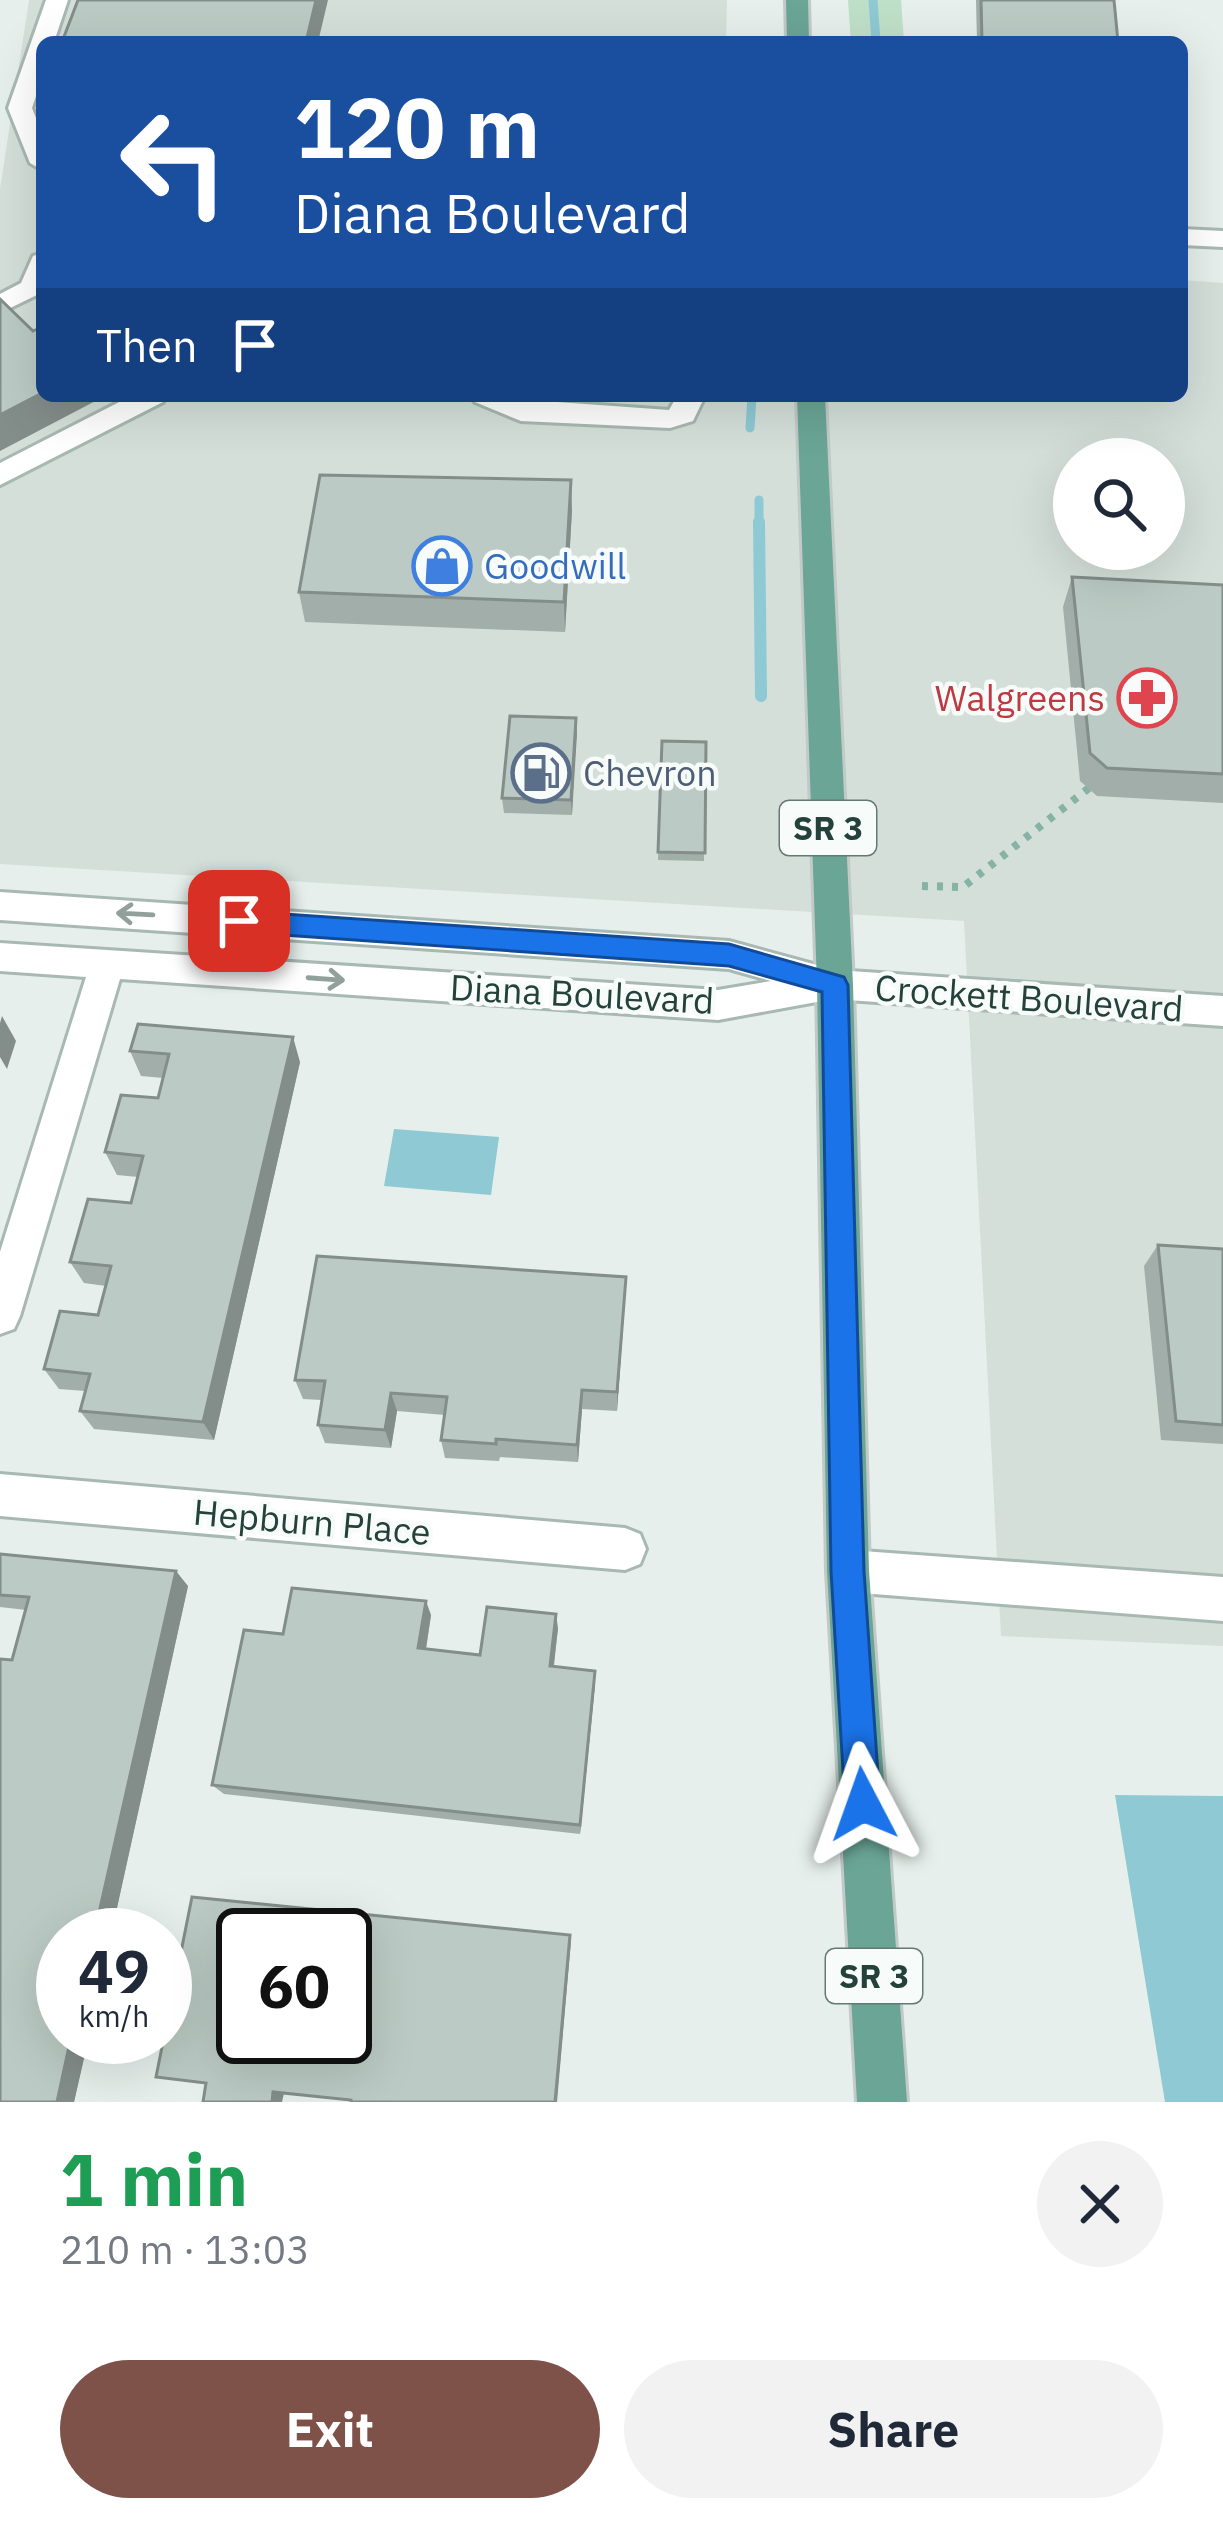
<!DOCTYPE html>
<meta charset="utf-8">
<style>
:root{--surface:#fff;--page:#f2f2f3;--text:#1f2937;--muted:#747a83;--accent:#7f5249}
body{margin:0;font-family:"IBM Plex Sans",sans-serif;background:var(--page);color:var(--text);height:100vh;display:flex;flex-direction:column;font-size:45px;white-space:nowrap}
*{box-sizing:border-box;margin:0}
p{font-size:39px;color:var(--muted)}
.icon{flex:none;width:66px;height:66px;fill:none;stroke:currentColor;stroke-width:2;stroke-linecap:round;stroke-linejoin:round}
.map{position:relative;height:2102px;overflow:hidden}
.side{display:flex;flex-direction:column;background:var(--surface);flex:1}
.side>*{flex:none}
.top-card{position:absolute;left:36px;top:36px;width:1152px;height:366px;border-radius:18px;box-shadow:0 12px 48px #0002;background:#1a4fa0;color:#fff;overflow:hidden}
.fabs{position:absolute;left:1053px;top:438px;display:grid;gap:24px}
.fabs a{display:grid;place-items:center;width:132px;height:132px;border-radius:50%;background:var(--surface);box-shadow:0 12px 48px #0002;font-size:60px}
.speed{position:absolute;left:36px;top:1908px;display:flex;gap:24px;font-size:60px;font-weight:700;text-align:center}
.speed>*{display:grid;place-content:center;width:156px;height:156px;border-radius:50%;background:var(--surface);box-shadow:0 12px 48px #0002;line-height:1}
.speed small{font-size:30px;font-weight:400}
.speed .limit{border:6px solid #111;border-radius:18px;background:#fff;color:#111}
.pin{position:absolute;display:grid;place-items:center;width:102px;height:102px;color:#fff;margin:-51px;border-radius:24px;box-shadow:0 6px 18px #0006}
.me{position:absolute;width:132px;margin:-66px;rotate:356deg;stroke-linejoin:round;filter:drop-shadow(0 0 9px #0008)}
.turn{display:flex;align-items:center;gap:42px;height:252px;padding:0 60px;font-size:54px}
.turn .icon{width:156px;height:156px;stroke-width:2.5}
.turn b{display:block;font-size:84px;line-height:102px}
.then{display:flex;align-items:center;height:114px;padding:0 60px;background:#0003;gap:24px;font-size:45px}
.round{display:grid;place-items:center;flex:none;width:126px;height:126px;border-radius:63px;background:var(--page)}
.summary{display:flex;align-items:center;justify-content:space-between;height:204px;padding:0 60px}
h1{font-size:72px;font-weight:700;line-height:90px;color:#1e9e55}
.action{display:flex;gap:24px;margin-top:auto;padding:24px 60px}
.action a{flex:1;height:138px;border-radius:72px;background:var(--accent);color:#fff;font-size:48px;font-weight:700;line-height:138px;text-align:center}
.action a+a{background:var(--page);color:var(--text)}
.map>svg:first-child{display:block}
.built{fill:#d4dfda;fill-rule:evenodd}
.green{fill:#bfe0c8}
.water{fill:#8ec9d4}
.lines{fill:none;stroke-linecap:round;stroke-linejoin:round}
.stream-far1{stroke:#8ec9d4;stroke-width:9}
.stream{stroke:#8ec9d4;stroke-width:12}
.minor-casing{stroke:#a8b8b2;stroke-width:6}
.major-casing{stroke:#c2cac8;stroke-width:6}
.path{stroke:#86b3a5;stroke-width:8;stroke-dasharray:6 9;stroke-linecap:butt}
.minor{fill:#fff;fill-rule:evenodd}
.major{fill:#6aa596;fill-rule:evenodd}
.wall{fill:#a1aea9}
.shaded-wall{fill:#838d89}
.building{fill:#bbcac4;stroke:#838d89;stroke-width:3;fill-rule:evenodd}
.oneway{stroke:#92a09c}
.route{fill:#1a73e8;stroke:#114b97;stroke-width:3}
.labels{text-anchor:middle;stroke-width:9;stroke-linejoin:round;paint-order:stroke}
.shield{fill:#f7fbf9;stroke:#637a73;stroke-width:3}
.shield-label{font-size:33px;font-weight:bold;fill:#24423a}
.shop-label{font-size:36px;fill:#366cbe;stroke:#f7fbf9;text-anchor:start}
.health-label{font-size:36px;fill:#be3a42;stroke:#f7fbf9;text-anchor:end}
.service-label{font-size:36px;fill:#4e5e75;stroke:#f7fbf9;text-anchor:start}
.street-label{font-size:36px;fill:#24423a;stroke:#f7fbf9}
</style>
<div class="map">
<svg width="1223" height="2102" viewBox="0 0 1223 2102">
<rect width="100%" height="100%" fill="#e6efeb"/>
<path class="built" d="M 29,0 L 727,0 L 726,42 L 42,42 L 42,396 L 1182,396 L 1182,280 L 1223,283 L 1223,1646 L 1001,1636 L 964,921 L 0,864 L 0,189 ZM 1074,459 L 1164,459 L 1164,549 L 1074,549 Z"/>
<path class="green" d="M 848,0 L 901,0 L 904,42 L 851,42 Z"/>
<path class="water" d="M 394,1129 L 499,1137 L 491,1195 L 384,1186 Z
M 1115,1795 L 1223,1796 L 1223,2102 L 1165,2102 Z"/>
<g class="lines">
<path class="stream-far1" d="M 873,0 L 876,42
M 750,428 L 752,396
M 759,500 L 759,525"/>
<path class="stream" d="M 759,522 L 761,696"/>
<defs>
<path id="minor" d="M 46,0 L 68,0 L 54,42 L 42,42 L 42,78 L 32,108 L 42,133 L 42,170 L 30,163 L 8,108 Z
M 1182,229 L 1223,231 L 1223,247 L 1182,245 Z
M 42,253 L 41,293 L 0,313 L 0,294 L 21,283 L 33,256 Z
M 131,396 L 167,396 L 163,402 L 0,485 L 0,463 Z
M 471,396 L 669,410 L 677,396 L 705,396 L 693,421 L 670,428 L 521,421 L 475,402 Z
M 0,892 L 729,941 L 835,970 L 1223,996 L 1223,1026 L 833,999 L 718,1020 L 120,979 L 20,1316 L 14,1329 L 0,1334 L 0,1252 L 86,977 L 0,971 L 0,943 L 718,990 L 771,981 L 729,969 L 0,920 Z
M 0,1474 L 625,1528 L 640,1534 L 646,1549 L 640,1564 L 625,1570 L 0,1516 Z
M 848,1550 L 1223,1577 L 1223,1621 L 848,1592 L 833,1586 L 827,1571 L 833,1556 Z"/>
<path id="major" d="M 786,0 L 808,0 L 809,42 L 787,42 Z
M 797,396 L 825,396 L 853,985 L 869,1571 L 907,2102 L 857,2102 L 827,1571 L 817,985 Z"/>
</defs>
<use href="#minor" class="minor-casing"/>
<use href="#major" class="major-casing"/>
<path class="path" d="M 922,886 L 963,887 L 1089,788"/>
<use href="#minor" class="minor"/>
<use href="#major" class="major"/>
</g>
<path class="wall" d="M 976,0 L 1114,0 L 1118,42 L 977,42 Z
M 658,396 L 681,396 L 681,401 L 658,401 Z
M 572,510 L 565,632 L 305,622 L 299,592 Z
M 1072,577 L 1223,585 L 1223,803 L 1097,796 L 1080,781 L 1063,607 Z
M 576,718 L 572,815 L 504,813 L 502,798 Z
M 662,741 L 706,742 L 704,861 L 658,860 Z
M 130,1051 L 300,1062 L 214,1440 L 94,1429 L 80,1411 L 85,1391 L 59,1389 L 44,1369 L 98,1315 L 106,1286 L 84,1283 L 70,1262 L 131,1203 L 138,1177 L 117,1175 L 105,1152 L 158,1098 L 163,1078 L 141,1076 Z
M 1158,1245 L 1223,1249 L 1223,1444 L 1161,1440 L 1144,1266 Z
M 626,1277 L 617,1411 L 582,1409 L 578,1462 L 500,1457 L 499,1461 L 445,1458 L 441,1440 L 445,1415 L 397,1411 L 391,1448 L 325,1443 L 318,1425 L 322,1400 L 303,1399 L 295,1380 Z
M 0,1554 L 188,1586 L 74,2102 L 0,2102 L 12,1660 L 26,1610 L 0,1607 Z
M 431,1615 L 426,1649 L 480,1655 L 558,1628 L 554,1666 L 595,1671 L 595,1684 L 580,1834 L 224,1794 L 212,1785 L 283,1634 Z"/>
<path class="shaded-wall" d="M 316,0 L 328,0 L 318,42 L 306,42 Z
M 42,393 L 42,396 L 105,396 L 0,451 L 0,415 Z
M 571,480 L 572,510 L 565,632 L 564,602 Z
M 576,718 L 577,734 L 572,815 L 571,800 Z
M 2,1016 L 16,1041 L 7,1069 L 0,1057 L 0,1023 Z
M 293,1037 L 300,1062 L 214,1440 L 203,1422 Z
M 626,1277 L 625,1298 L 617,1411 L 617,1392 Z
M 582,1390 L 582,1409 L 578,1462 L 577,1445 Z
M 391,1393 L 397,1411 L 391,1448 L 385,1430 Z
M 176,1571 L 188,1586 L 111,1935 L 94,1935 Z
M 426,1601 L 431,1615 L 424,1661 L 418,1648 Z
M 556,1614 L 558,1628 L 552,1679 L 550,1666 Z
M 595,1671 L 595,1684 L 580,1834 L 580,1825 Z
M 570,1935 L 571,1941 L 557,2102 L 555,2102 Z
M 71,2037 L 89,2037 L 74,2102 L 57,2102 Z
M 273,2092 L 284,2093 L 282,2102 L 272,2102 Z"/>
<path class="building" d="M 78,0 L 316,0 L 306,42 L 62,42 Z
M 981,0 L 1114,0 L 1118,42 L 982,42 Z
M 0,299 L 33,331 L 42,327 L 42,393 L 0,415 Z
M 320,475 L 571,480 L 564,602 L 299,592 Z
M 1072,577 L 1223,585 L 1223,774 L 1107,768 L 1090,753 Z
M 510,716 L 576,718 L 571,800 L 502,798 Z
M 662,741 L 706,742 L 705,853 L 658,852 Z
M 138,1024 L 293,1037 L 203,1422 L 80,1411 L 90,1374 L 44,1369 L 60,1311 L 98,1315 L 111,1266 L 70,1262 L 88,1199 L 131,1203 L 143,1156 L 105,1152 L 121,1095 L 158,1098 L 169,1054 L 130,1051 Z
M 1158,1245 L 1223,1249 L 1223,1425 L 1176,1421 Z
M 317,1256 L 626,1277 L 617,1392 L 582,1390 L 577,1445 L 496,1439 L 496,1444 L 441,1440 L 447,1397 L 391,1393 L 385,1430 L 318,1425 L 325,1381 L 295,1380 Z
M 0,1554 L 176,1571 L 94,1935 L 63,1935 L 63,2037 L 71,2037 L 57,2102 L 0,2102 L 0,1659 L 12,1660 L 29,1597 L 0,1595 Z
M 292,1588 L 426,1601 L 418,1648 L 480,1655 L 487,1607 L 556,1614 L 550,1666 L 595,1671 L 580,1825 L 212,1785 L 244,1630 L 283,1634 Z
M 192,1897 L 570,1935 L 555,2102 L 351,2102 L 351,2100 L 273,2092 L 272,2102 L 203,2102 L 206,2083 L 156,2077 ZM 243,1935 L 345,1935 L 345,2037 L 243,2037 Z"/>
<defs><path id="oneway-shaft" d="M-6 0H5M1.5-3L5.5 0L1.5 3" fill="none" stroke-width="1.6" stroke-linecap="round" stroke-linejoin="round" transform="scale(3)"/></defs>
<g class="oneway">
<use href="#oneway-shaft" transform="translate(135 914) rotate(-177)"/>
<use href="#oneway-shaft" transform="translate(326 979) rotate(4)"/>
</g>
<path class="route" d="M 239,911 L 729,944 L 844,977 L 848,985 L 864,1571 L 880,1804 L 875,1816 L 863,1821 L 851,1816 L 845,1804 L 831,1571 L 822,992 L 729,966 L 239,932 L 226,921 Z"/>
<defs>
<symbol id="shop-ring" viewBox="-11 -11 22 22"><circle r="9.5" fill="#f7fbf9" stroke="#3f7fe0" stroke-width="1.5"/><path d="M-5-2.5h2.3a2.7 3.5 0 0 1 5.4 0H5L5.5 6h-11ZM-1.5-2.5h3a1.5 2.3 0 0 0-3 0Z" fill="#3f7fe0"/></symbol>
<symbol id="pharmacy-ring" viewBox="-11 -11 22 22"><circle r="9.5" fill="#f7fbf9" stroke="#e0444e" stroke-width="1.5"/><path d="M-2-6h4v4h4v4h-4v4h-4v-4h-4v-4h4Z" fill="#e0444e"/></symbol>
<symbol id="fuel-ring" viewBox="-11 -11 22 22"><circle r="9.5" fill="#f7fbf9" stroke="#5c6f8a" stroke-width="1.5"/><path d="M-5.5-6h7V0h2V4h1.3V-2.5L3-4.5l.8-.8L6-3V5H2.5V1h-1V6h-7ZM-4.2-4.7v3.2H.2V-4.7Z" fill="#5c6f8a"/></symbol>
</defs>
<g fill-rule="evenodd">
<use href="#shop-ring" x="409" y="533" width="66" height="66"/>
<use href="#pharmacy-ring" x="1114" y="665" width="66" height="66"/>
<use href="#fuel-ring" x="508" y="740" width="66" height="66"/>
</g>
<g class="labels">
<g class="shield">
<rect x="780" y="801" width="96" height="54" rx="9"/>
<rect x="826" y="1949" width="96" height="54" rx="9"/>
</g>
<g class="shield-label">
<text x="828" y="840">SR 3</text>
<text x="874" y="1988">SR 3</text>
</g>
<g class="shop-label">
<text x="484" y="579">Goodwill</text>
</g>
<g class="health-label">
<text x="1105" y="711">Walgreens</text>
</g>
<g class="service-label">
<text x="583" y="786">Chevron</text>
</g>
<g class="street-label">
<text transform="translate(582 994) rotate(3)" y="13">Diana Boulevard</text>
<text transform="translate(1029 998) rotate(4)" y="13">Crockett Boulevard</text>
<text transform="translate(312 1522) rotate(5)" y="13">Hepburn Place</text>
</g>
</g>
</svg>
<div class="fabs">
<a><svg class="icon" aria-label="search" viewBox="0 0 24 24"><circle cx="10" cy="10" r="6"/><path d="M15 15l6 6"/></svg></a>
</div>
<div class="speed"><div>49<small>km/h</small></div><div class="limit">60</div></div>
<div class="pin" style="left:239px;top:921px;background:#d93025"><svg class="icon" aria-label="arrive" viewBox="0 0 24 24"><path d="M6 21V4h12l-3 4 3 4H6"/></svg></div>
<svg class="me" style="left:863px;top:1804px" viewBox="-20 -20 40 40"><path d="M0-17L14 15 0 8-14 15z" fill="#1a73e8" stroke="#fff" stroke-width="4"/></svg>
<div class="top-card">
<div class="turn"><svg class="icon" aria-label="left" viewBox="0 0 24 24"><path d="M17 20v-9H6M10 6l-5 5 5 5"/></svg><div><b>120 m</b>Diana Boulevard</div></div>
<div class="then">Then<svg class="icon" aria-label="arrive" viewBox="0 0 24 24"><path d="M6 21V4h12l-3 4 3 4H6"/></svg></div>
</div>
</div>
<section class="side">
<div class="summary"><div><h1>1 min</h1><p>210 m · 13:03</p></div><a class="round"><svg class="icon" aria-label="close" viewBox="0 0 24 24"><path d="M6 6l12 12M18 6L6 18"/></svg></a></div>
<div class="action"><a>Exit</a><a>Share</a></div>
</section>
